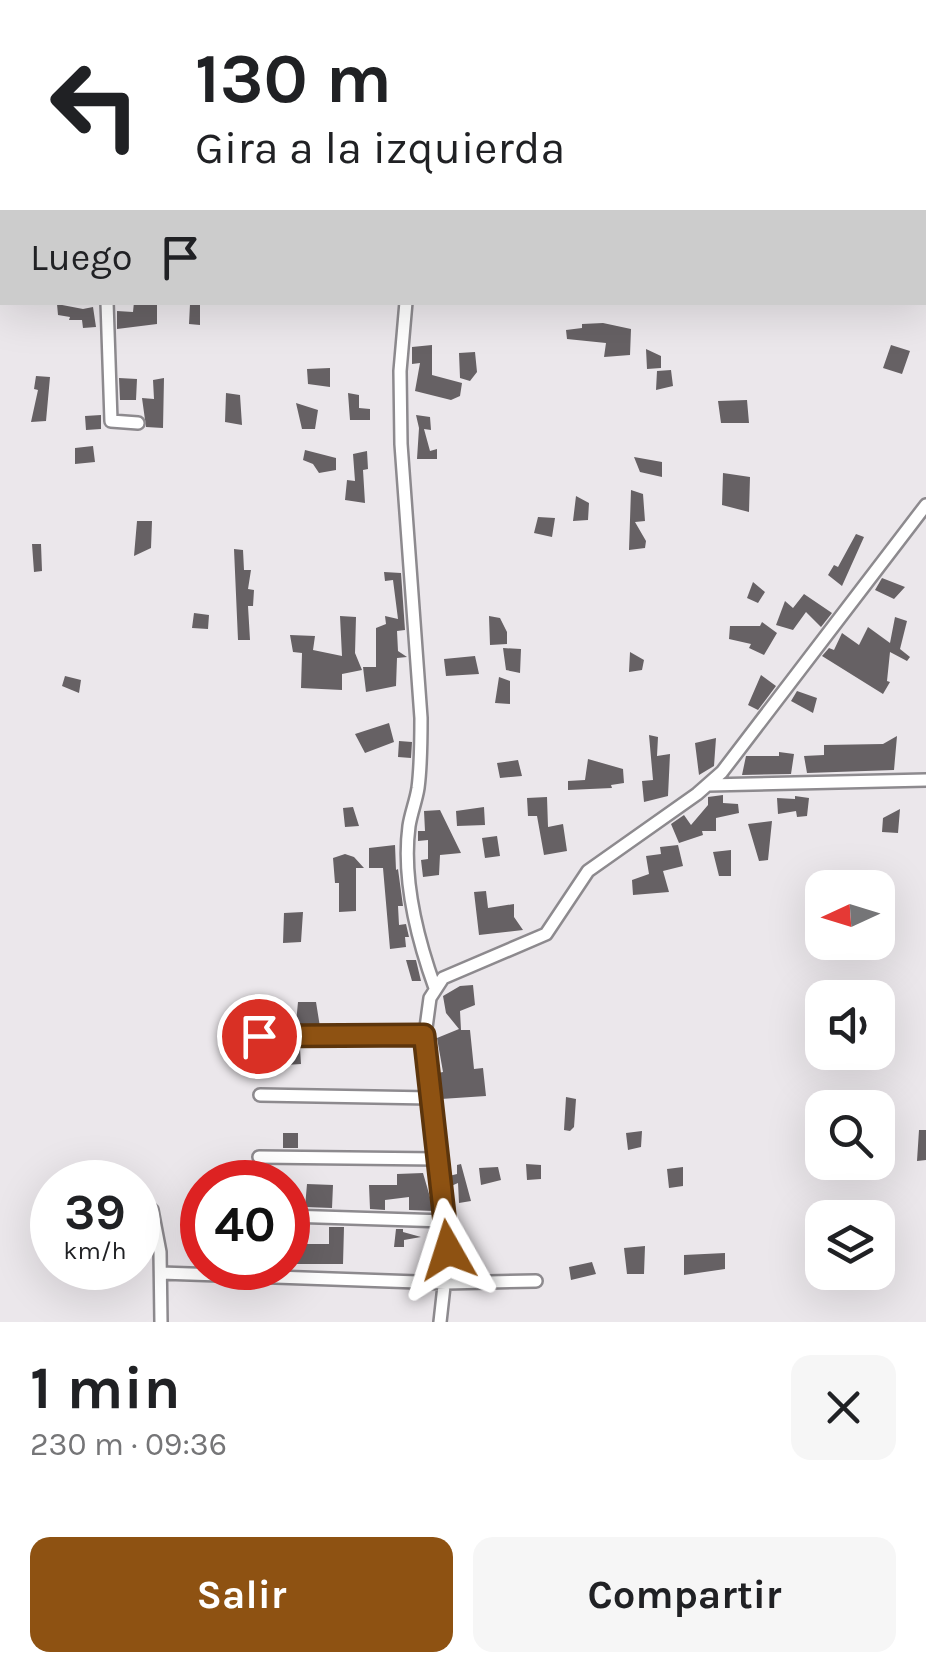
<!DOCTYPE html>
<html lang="es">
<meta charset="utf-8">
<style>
:root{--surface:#fff;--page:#f6f6f6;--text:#202124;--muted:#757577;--accent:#8e5212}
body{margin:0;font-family:Karla,sans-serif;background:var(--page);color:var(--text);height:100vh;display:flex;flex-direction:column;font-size:38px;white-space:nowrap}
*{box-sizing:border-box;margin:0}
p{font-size:32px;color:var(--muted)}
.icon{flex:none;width:55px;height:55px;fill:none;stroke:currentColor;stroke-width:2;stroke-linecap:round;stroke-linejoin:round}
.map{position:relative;height:1322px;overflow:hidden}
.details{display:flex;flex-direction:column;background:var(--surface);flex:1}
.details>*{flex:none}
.guide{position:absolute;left:0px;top:0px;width:928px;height:305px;box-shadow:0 10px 40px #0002;background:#fff;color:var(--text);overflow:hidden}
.needle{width:65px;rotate:266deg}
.controls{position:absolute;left:805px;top:870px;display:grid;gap:20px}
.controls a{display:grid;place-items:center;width:90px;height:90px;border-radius:20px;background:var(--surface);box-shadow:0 10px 40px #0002;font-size:50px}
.speed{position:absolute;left:30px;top:1160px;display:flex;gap:20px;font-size:50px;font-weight:700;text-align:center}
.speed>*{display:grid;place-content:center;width:130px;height:130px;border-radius:50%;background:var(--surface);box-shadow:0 10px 40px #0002;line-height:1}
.speed small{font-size:25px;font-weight:400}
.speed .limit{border:15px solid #d22;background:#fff;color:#111}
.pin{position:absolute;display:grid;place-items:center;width:85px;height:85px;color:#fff;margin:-42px;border:5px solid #fff;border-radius:50%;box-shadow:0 2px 10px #0007}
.me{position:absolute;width:110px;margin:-55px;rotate:354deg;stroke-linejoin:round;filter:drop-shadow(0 0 8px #0008)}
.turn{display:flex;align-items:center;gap:35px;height:210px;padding:0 30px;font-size:45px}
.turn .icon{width:130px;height:130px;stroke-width:2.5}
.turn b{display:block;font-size:70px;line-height:85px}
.then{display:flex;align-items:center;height:95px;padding:0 30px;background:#0003;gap:20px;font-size:38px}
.round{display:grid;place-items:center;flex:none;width:105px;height:105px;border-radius:20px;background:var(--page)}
.head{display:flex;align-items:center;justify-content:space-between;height:170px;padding:0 30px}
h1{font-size:60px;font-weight:700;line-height:75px}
.cta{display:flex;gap:20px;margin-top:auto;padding:20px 30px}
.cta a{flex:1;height:115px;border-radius:20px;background:var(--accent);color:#fff;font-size:40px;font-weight:700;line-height:115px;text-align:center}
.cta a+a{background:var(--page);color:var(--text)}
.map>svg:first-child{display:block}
.building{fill:#666164}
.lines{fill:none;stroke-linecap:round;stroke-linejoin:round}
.minor-casing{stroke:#8d8a8e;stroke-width:16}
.minor{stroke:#fff;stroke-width:11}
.route-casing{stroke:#5c350c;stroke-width:25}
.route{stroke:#8e5212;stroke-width:18}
</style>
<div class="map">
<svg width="926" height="1322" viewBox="0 0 926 1322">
<rect width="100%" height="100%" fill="#ebe7eb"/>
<path class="building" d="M 134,302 L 157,302 L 157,324 L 117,329 L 117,311 L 133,312 Z
M 57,304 L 83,309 L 93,307 L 96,327 L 83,328 L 82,320 L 69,320 L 70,317 L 58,315 Z
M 190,304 L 200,305 L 200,325 L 189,324 Z
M 603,323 L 631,329 L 630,355 L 604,357 L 606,343 L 567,339 L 566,330 L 582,328 L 582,324 Z
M 432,345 L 432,375 L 462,383 L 460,396 L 451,400 L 415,391 L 420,363 L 412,364 L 412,347 Z
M 891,345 L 910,351 L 902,374 L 883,368 Z
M 646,349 L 661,356 L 661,368 L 647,369 Z
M 475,352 L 477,372 L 470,381 L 460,378 L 459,353 Z
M 330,368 L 330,387 L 308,384 L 307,369 Z
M 671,370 L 673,386 L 656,390 L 657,371 Z
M 36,376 L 50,377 L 46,421 L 31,422 L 38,390 L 34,389 Z
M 119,378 L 137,379 L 136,400 L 120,400 Z
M 164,378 L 163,428 L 146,427 L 142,398 L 154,399 L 153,380 Z
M 226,393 L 240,395 L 242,425 L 225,422 Z
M 348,393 L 359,395 L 359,408 L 370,409 L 370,420 L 350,420 Z
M 747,400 L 749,423 L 721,423 L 718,401 Z
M 296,403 L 318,410 L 315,429 L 302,429 Z
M 101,415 L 101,429 L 86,430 L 85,416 Z
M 416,415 L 430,417 L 431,430 L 424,429 L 430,451 L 437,449 L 437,459 L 417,459 L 419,428 Z
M 93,446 L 95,462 L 75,464 L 75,448 Z
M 305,450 L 336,458 L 336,470 L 319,473 L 313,464 L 303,460 Z
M 367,451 L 368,469 L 363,470 L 365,503 L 345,500 L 347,480 L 355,481 L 353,454 Z
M 634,457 L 662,462 L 662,477 L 640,472 Z
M 723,473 L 750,477 L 749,512 L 722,505 Z
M 631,490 L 643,494 L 645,521 L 635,522 L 646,541 L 645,548 L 629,550 Z
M 576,496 L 589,503 L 588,520 L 573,521 Z
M 538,517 L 555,518 L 552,537 L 534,533 Z
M 137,521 L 152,521 L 151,548 L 134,556 Z
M 856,534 L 864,537 L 842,586 L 828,575 L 834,565 L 838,567 Z
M 32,544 L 41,544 L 42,571 L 34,572 Z
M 234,549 L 243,550 L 244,570 L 251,570 L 248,589 L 254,590 L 253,606 L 248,606 L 250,640 L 238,640 Z
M 384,572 L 401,573 L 405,630 L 397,631 L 398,651 L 407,657 L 397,658 L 396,686 L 366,692 L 363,667 L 376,667 L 376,628 L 386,624 L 385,616 L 398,619 L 393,580 L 385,581 Z
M 882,578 L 905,587 L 894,599 L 875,590 Z
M 753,582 L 765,592 L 758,603 L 747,598 Z
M 804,594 L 832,613 L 821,627 L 806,612 L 793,630 L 776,625 L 785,601 L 793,608 Z
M 194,613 L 209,615 L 208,629 L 192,628 Z
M 340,616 L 356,617 L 355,653 L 362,670 L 342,674 L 342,690 L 301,688 L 302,653 L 293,652 L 290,635 L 315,636 L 313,650 L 342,656 Z
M 489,616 L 500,618 L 507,632 L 507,644 L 490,645 Z
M 895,617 L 907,621 L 900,649 L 910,657 L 907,661 L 890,652 L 887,681 L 890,682 L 883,694 L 822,656 L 829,648 L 834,650 L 842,633 L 859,645 L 868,627 L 890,643 Z
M 762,622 L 777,633 L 764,655 L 749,648 L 751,644 L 729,639 L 730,626 L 760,626 Z
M 503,648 L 521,649 L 520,673 L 506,670 Z
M 630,652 L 644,660 L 642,670 L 629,672 Z
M 475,656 L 479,674 L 446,676 L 444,659 Z
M 761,675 L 776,686 L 758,710 L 748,705 Z
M 65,676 L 81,680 L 79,693 L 62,686 Z
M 499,677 L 510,681 L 510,704 L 495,703 Z
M 797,691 L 817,698 L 813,713 L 791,701 Z
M 389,723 L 394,742 L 365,753 L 355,734 Z
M 649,735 L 658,737 L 657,756 L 670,754 L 668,796 L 644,802 L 642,781 L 653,780 Z
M 897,736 L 894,770 L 807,773 L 804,756 L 824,755 L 824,745 L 883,744 Z
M 716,738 L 714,766 L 699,775 L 695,743 Z
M 399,741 L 412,742 L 411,758 L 398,757 Z
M 779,752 L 794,754 L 791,774 L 742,775 L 746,756 L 779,756 Z
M 588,759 L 623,769 L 624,783 L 611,785 L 612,788 L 568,790 L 568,781 L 585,780 Z
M 518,760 L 522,776 L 500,778 L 497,763 Z
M 723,795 L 723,803 L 738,804 L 739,813 L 716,818 L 716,831 L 702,831 L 703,835 L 679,843 L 671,824 L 684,815 L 691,825 L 708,805 L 708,797 Z
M 795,796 L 809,798 L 807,816 L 797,817 L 796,811 L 778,814 L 777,798 L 795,799 Z
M 547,797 L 548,827 L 563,824 L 567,851 L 544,855 L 537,816 L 528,816 L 527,798 Z
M 353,807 L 359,826 L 345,827 L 343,808 Z
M 484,807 L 485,825 L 457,826 L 456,811 Z
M 900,809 L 898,833 L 882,832 L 883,818 Z
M 440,810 L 461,853 L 440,855 L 439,875 L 423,877 L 421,860 L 428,859 L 428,840 L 418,841 L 418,831 L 425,831 L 424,811 Z
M 772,821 L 768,860 L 759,861 L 748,824 Z
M 497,836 L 500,856 L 485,858 L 482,838 Z
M 395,845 L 396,870 L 398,869 L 403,906 L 398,906 L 399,925 L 406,924 L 409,937 L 405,937 L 406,947 L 390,949 L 383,868 L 369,868 L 369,848 Z
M 678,845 L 683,866 L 663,871 L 669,892 L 633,895 L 632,880 L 649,874 L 646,856 L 661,854 L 660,847 Z
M 731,850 L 731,876 L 719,876 L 713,852 Z
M 345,854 L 354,857 L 364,868 L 356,868 L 356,911 L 339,912 L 339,883 L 335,883 L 333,858 Z
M 486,891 L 488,908 L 514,904 L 514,917 L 523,930 L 479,935 L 474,892 Z
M 303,912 L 301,942 L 283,943 L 284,913 Z
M 406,960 L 416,960 L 421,981 L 412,981 Z
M 473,985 L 475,1005 L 460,1011 L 461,1030 L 470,1030 L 474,1069 L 483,1068 L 486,1096 L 441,1099 L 438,1073 L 443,1072 L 437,1038 L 459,1029 L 446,1013 L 443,996 L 460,986 Z
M 298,1002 L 316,1002 L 320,1027 L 299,1027 L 296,1023 Z
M 300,1048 L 301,1064 L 285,1065 L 285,1061 L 281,1062 L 280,1049 Z
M 566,1097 L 576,1099 L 574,1127 L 570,1131 L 564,1130 Z
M 919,1130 L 926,1130 L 926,1160 L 917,1161 Z
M 642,1131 L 641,1147 L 628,1150 L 626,1133 Z
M 283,1133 L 298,1133 L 298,1148 L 283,1148 Z
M 461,1164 L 471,1201 L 459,1203 L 458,1183 L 451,1186 L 449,1176 L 457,1174 L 457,1165 Z
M 526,1164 L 541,1165 L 541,1179 L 527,1180 Z
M 498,1167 L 501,1180 L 481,1185 L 479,1168 Z
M 683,1167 L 683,1186 L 669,1188 L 667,1169 Z
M 423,1173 L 434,1211 L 409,1210 L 409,1197 L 385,1200 L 385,1210 L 370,1209 L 369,1185 L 397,1185 L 397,1174 Z
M 307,1184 L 333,1185 L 332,1208 L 305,1207 Z
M 329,1227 L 344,1227 L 343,1264 L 291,1264 L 291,1244 L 329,1244 Z
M 396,1229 L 403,1229 L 403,1232 L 421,1237 L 404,1240 L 404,1247 L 394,1247 Z
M 645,1246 L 644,1274 L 627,1274 L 624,1248 Z
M 725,1253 L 725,1269 L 684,1275 L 684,1255 Z
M 592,1262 L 596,1274 L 571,1280 L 569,1267 Z"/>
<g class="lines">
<defs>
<path id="minor" d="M 414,2 L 414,0
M 107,302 L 111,421 L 138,423
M 406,302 L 400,371 L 401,444 L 421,718 C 421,741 421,765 418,788 C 416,801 411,813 409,826 C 402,879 417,938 435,988
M 708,785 L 926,780
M 259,1037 L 425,1035
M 260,1095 L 431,1098
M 259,1157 L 437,1159
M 152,1210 L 160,1252 L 161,1322
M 288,1216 L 445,1221
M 161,1273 L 446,1283 L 536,1281
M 440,1322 L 448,1250 L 425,1035 L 430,998 L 443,978 L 546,934 L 588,871 L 697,794 L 722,772 L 926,505"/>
</defs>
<use href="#minor" class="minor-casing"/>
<use href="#minor" class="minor"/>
</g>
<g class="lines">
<defs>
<path id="route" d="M 259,1036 L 424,1035 L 448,1250"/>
</defs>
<use href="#route" class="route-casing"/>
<use href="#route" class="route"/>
</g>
</svg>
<div class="controls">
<a><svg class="needle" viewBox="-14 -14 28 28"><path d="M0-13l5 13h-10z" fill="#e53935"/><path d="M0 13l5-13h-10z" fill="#757577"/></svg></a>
<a><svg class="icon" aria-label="sound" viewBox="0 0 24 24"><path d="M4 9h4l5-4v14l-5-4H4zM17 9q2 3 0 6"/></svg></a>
<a><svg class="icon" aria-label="search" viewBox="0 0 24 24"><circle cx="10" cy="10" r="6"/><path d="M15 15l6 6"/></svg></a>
<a><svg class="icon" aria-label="layers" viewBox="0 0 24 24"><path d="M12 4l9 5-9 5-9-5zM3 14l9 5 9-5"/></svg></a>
</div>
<div class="speed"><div>39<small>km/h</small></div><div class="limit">40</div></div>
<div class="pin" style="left:259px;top:1036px;background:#d93025"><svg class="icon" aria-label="arrive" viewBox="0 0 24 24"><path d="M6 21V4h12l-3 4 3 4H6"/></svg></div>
<svg class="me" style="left:448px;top:1250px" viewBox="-20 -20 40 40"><path d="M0-17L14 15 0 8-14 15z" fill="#8e5212" stroke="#fff" stroke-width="4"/></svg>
<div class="guide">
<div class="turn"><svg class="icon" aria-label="left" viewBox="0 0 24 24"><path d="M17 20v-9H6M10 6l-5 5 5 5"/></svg><div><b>130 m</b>Gira a la izquierda</div></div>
<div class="then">Luego<svg class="icon" aria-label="arrive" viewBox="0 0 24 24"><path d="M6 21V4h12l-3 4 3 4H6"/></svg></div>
</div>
</div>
<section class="details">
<div class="head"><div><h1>1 min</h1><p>230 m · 09:36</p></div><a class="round"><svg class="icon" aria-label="close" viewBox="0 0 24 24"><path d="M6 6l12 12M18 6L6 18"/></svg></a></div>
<div class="cta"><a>Salir</a><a>Compartir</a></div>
</section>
